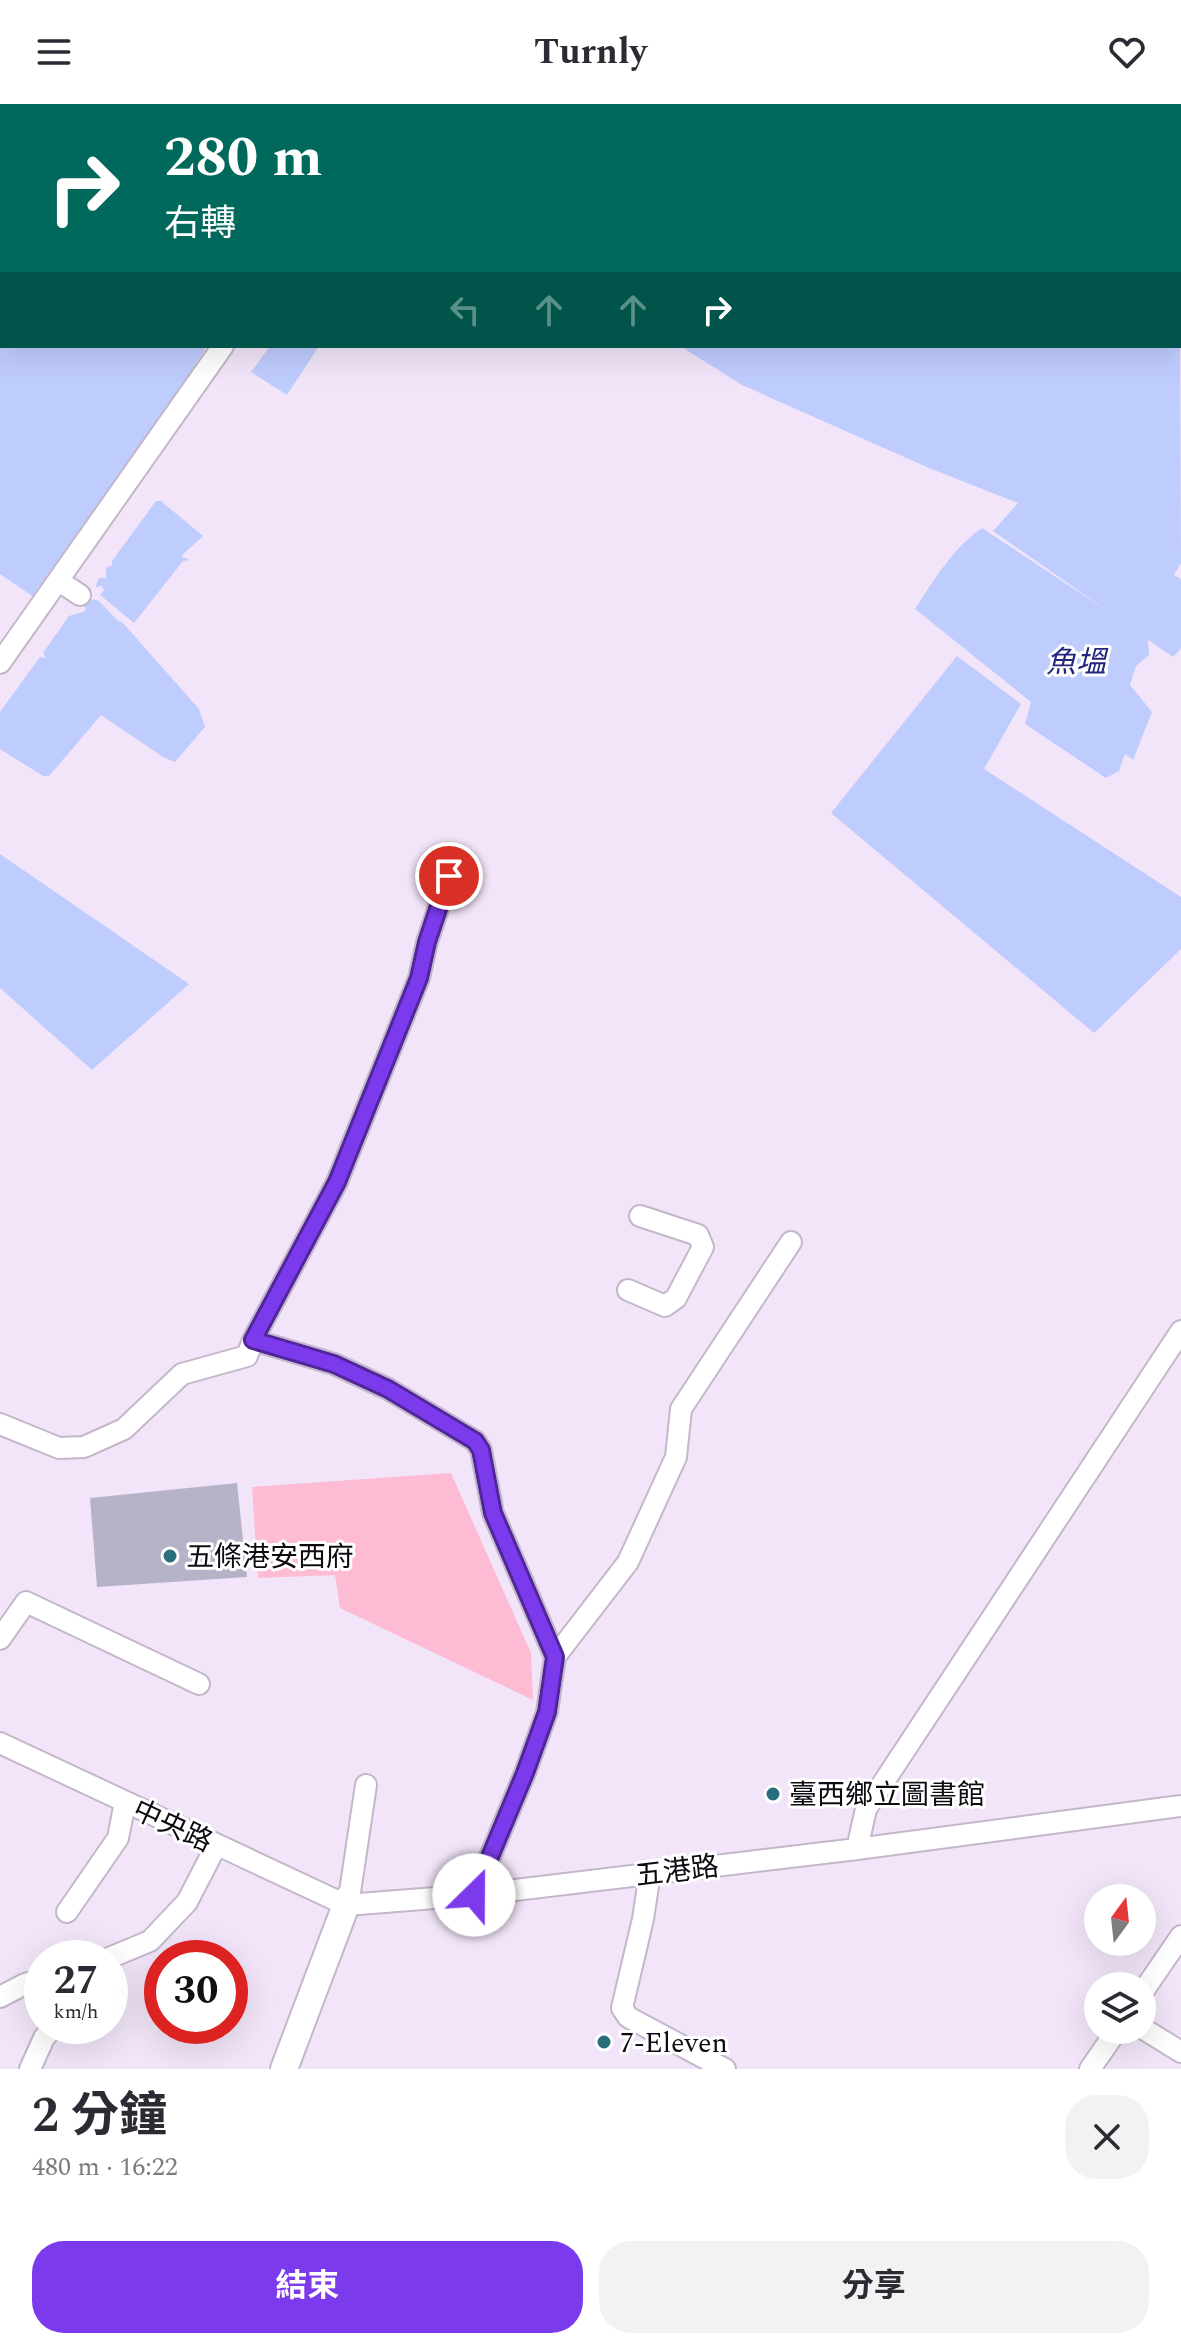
<!DOCTYPE html>
<html lang="zh-TW">
<meta charset="utf-8">
<style>
:root{--surface:#fff;--page:#f2f2f3;--text:#2b2b33;--muted:#7c7c81;--accent:#7c3aed}
body{margin:0;font-family:Spectral,"Noto Sans TC",serif;background:var(--page);color:var(--text);height:100vh;display:flex;flex-direction:column;font-size:30px;white-space:nowrap}
*{box-sizing:border-box;margin:0}
p{font-size:26px;color:var(--muted)}
.icon{flex:none;width:44px;height:44px;fill:none;stroke:currentColor;stroke-width:2;stroke-linecap:round;stroke-linejoin:round}
.map{position:relative;height:1965px;overflow:hidden}
.details{display:flex;flex-direction:column;background:var(--surface);flex:1}
.details>*{flex:none}
.top-card{position:absolute;left:0px;top:0px;width:1182px;height:244px;box-shadow:0 8px 32px #0002;background:#00695c;color:#fff;overflow:hidden}
.needle{width:52px;rotate:15deg}
.buttons{position:absolute;left:1084px;top:1780px;display:grid;gap:16px}
.buttons a{display:grid;place-items:center;width:72px;height:72px;border-radius:50%;background:var(--surface);box-shadow:0 8px 32px #0002;font-size:40px}
.speed{position:absolute;left:24px;top:1836px;display:flex;gap:16px;font-size:40px;font-weight:700;text-align:center}
.speed>*{display:grid;place-content:center;width:104px;height:104px;border-radius:50%;background:var(--surface);box-shadow:0 8px 32px #0002;line-height:1}
.speed small{font-size:20px;font-weight:400}
.speed .limit{border:12px solid #d22;background:#fff;color:#111}
.pin{position:absolute;display:grid;place-items:center;width:68px;height:68px;color:#fff;margin:-34px;border:4px solid #fff;border-radius:50%;box-shadow:0 2px 8px #0007}
.me{position:absolute;width:88px;margin:-44px;rotate:23deg;stroke-linejoin:round;filter:drop-shadow(0 0 6px #0008)}
.turn{display:flex;align-items:center;gap:28px;height:168px;padding:0 32px;font-size:36px}
.turn .icon{width:104px;height:104px;stroke-width:2.5}
.turn b{display:block;font-size:56px;line-height:68px}
.lanes{display:flex;align-items:center;height:76px;padding:0 32px;background:#0003;justify-content:center;gap:40px;direction:ltr}
.lanes .off{opacity:.35}
.round{display:grid;place-items:center;flex:none;width:84px;height:84px;border-radius:32px;background:var(--page)}
.summary{display:flex;align-items:center;justify-content:space-between;height:136px;padding:0 32px}
h1{font-size:48px;font-weight:700;line-height:60px}
.action{display:flex;gap:16px;margin-top:auto;padding:16px 32px}
.action a{flex:1;height:92px;border-radius:32px;background:var(--accent);color:#fff;font-size:32px;font-weight:700;line-height:92px;text-align:center}
.action a+a{background:var(--page);color:var(--text)}
header{display:flex;justify-content:space-between;align-items:center;height:104px;padding:0 32px;background:var(--surface);font-size:36px;font-weight:700}
.map>svg:first-child{display:block}
.green{fill:#febbd4}
.water{fill:#bfccfe}
.building{fill:#b6b3c8}
.lines{fill:none;stroke-linecap:round;stroke-linejoin:round}
.minor-casing{stroke:#c4b7cb;stroke-width:24}
.major-casing{stroke:#c4b7cb;stroke-width:30}
.minor{stroke:#fff;stroke-width:20}
.major{stroke:#fff;stroke-width:26}
.route-casing{stroke:#51269a;stroke-width:20}
.route{stroke:#7c3aed;stroke-width:14}
.poi-dot{fill:#286e7c;stroke:#fff;stroke-width:3}
.labels{text-anchor:middle;stroke-width:6;stroke-linejoin:round;paint-order:stroke}
.poi-label{font-size:28px;fill:#0f0a11;stroke:#fff;text-anchor:start}
.street-label{font-size:28px;fill:#0f0a11;stroke:#fff}
.water-label{font-size:30px;font-style:italic;fill:#23257f;stroke:#fff}
</style>
<header><svg class="icon" aria-label="menu" viewBox="0 0 24 24"><path d="M4 6h16M4 12h16M4 18h16"/></svg>Turnly<svg class="icon" aria-label="heart" viewBox="0 0 24 24"><path d="M12 20l-8-8c-3-5 5-10 8-4 3-6 11-1 8 4z"/></svg></header>
<div class="map">
<svg width="1181" height="1965" viewBox="0 0 1181 1965">
<rect width="100%" height="100%" fill="#f2e5f9"/>
<path class="green" d="M 451,1369 L 531,1549 L 533,1596 L 340,1504 L 335,1471 L 258,1474 L 252,1383 Z"/>
<path class="water" d="M 0,0 L 407,0 L 405,2 L 2,2 L 2,242 L 207,242 L 194,262 L 197,265 L 177,289 L 179,294 L 174,292 L 157,319 L 50,504 L 0,470 Z
M 516,0 L 885,0 L 889,2 L 519,2 Z
M 908,0 L 1181,0 L 1181,154 L 1180,2 L 912,2 Z
M 1180,216 L 1181,459 L 1174,471 L 1181,475 L 1181,544 L 1173,553 L 1148,536 L 1149,551 L 1136,562 L 1130,581 L 1152,608 L 1133,656 L 1125,650 L 1119,667 L 1106,674 L 1025,620 L 1031,598 L 915,505 C 933,477 954,443 982,424 L 1109,508 L 993,427 L 1018,399 L 929,364 L 742,281 L 680,242 L 1180,242 Z
M 270,242 L 319,242 L 287,291 L 251,268 Z
M 156,397 L 161,397 L 203,432 L 181,452 L 189,456 L 183,457 L 134,519 L 100,491 L 104,486 L 102,482 L 96,483 L 96,481 L 99,474 L 106,474 L 106,464 L 112,461 L 112,457 Z
M 93,495 L 99,497 L 118,517 L 122,518 L 199,605 L 205,623 L 175,658 L 163,653 L 101,611 L 49,672 L 43,672 L 0,645 L 0,608 L 40,553 L 46,554 L 43,549 L 69,512 L 83,508 L 86,505 L 84,501 Z
M 957,552 L 1021,600 L 984,665 L 1181,793 L 1181,845 L 1094,929 L 831,709 Z
M 0,750 L 189,880 L 92,966 L 0,884 Z"/>
<path class="building" d="M 237,1379 L 247,1473 L 97,1483 L 90,1394 Z"/>
<g class="lines">
<defs>
<path id="minor" d="M 398,2 L 400,0
M 1180,203 L 1181,203
M 59,477 L 80,491
M 0,559 L 223,242
M 628,1186 L 665,1202 L 676,1194 L 703,1143 L 698,1131 L 640,1112
M 253,1236 L 337,1078 L 419,874 L 427,838 L 449,772
M 0,1320 L 59,1344 L 84,1343 L 124,1325 L 182,1270 L 247,1252 L 253,1236 L 334,1260 L 388,1285 L 475,1337 L 481,1346 L 493,1409 L 555,1553 L 547,1608 L 525,1669 L 474,1791
M 0,1535 L 26,1498 L 199,1580
M 555,1553 L 628,1458 L 676,1353 L 681,1305 L 791,1138
M 0,1639 L 346,1801 L 474,1791 L 857,1745 L 1181,1702
M 857,1745 L 866,1705 L 1181,1227
M 650,1769 L 643,1815 L 622,1904 L 628,1913 L 725,1965
M 340,1799 L 350,1788 L 366,1681
M 67,1808 L 118,1734 L 125,1698
M 109,1854 L 150,1837 L 187,1798 L 216,1742
M 1142,1889 L 1181,1832
M 0,1893 L 25,1880 L 42,1875
M 1142,1924 L 1181,1948
M 30,1965 L 44,1934 L 54,1922
M 1090,1965 L 1117,1926"/>
<path id="major" d="M 284,1965 L 346,1801"/>
</defs>
<use href="#minor" class="minor-casing"/>
<use href="#major" class="major-casing"/>
<use href="#minor" class="minor"/>
<use href="#major" class="major"/>
</g>
<g class="lines">
<defs>
<path id="route" d="M 449,772 L 427,838 L 419,874 L 337,1078 L 253,1236 L 334,1260 L 388,1285 L 475,1337 L 481,1346 L 493,1409 L 555,1553 L 547,1608 L 525,1669 L 474,1791"/>
</defs>
<use href="#route" class="route-casing"/>
<use href="#route" class="route"/>
</g>
<g class="poi-dot">
<circle cx="170" cy="1452" r="8"/>
<circle cx="773" cy="1690" r="8"/>
<circle cx="604" cy="1938" r="8"/>
</g>
<g class="labels">
<g class="poi-label">
<text x="186" y="1462">五條港安西府</text>
<text x="789" y="1700">臺西鄉立圖書館</text>
<text x="620" y="1948">7-Eleven</text>
</g>
<g class="street-label">
<text transform="translate(173 1721) rotate(25)" y="10">中央路</text>
<text transform="translate(677 1766) rotate(-7)" y="10">五港路</text>
</g>
<g class="water-label">
<text x="1076" y="568">魚塭</text>
</g>
</g>
</svg>
<div class="buttons">
<a><svg class="needle" viewBox="-14 -14 28 28"><path d="M0-13l5 13h-10z" fill="#e53935"/><path d="M0 13l5-13h-10z" fill="#7c7c81"/></svg></a>
<a><svg class="icon" aria-label="layers" viewBox="0 0 24 24"><path d="M12 4l9 5-9 5-9-5zM3 14l9 5 9-5"/></svg></a>
</div>
<div class="speed"><div>27<small>km/h</small></div><div class="limit">30</div></div>
<div class="pin" style="left:449px;top:772px;background:#d93025"><svg class="icon" aria-label="arrive" viewBox="0 0 24 24"><path d="M6 21V4h12l-3 4 3 4H6"/></svg></div>
<svg class="me" style="left:474px;top:1791px" viewBox="-20 -20 40 40"><circle r="19" fill="#fff"/><path d="M0-13L10 11 0 6-10 11z" fill="#7c3aed"/></svg>
<div class="top-card">
<div class="turn"><svg class="icon" aria-label="right" viewBox="0 0 24 24"><path d="M7 20v-9h11M14 6l5 5-5 5"/></svg><div><b>280 m</b>右轉</div></div>
<div class="lanes"><svg class="icon off" aria-label="left" viewBox="0 0 24 24"><path d="M17 20v-9H6M10 6l-5 5 5 5"/></svg><svg class="icon off" aria-label="ahead" viewBox="0 0 24 24"><path d="M12 20V5M6 11l6-6 6 6"/></svg><svg class="icon off" aria-label="ahead" viewBox="0 0 24 24"><path d="M12 20V5M6 11l6-6 6 6"/></svg><svg class="icon" aria-label="right" viewBox="0 0 24 24"><path d="M7 20v-9h11M14 6l5 5-5 5"/></svg></div>
</div>
</div>
<section class="details">
<div class="summary"><div><h1>2 分鐘</h1><p>480 m · 16:22</p></div><a class="round"><svg class="icon" aria-label="close" viewBox="0 0 24 24"><path d="M6 6l12 12M18 6L6 18"/></svg></a></div>
<div class="action"><a>結束</a><a>分享</a></div>
</section>
